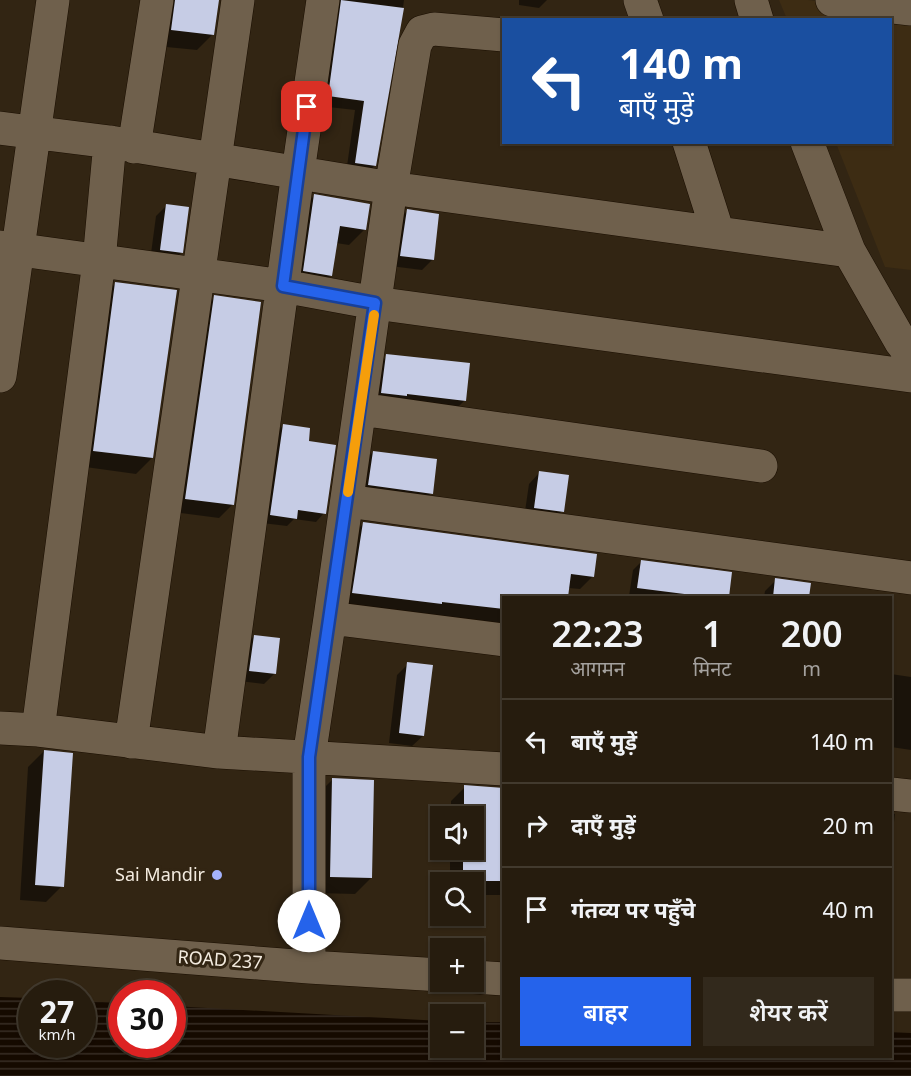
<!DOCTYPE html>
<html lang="hi">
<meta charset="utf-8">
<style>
:root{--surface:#261c0e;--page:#32291c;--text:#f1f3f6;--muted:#a4a19e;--line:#423a2e;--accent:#2563eb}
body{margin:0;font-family:"Noto Sans","Noto Sans Devanagari",sans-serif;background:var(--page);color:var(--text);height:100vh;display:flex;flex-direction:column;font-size:22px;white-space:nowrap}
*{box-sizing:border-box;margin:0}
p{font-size:20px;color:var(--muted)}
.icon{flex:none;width:33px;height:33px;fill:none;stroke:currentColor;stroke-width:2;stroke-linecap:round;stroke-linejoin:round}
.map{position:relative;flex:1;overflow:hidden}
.side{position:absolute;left:502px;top:596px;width:390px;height:462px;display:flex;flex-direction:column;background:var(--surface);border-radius:0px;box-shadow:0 2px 4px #0004,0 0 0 2px var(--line)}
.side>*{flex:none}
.hud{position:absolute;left:502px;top:18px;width:390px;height:126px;border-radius:0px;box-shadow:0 2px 4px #0004,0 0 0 2px var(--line);background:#1a4fa0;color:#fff;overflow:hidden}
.tools{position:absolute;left:430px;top:806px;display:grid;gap:12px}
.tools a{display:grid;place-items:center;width:54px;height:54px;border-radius:0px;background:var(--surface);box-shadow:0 2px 4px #0004,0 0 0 2px var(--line);font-size:30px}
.speed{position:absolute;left:18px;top:980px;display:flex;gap:12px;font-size:30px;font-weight:700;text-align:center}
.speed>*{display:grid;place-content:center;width:78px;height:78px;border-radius:50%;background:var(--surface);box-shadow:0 2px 4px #0004,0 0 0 2px var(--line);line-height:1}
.speed small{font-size:15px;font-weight:400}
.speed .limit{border:9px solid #d22;background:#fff;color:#111}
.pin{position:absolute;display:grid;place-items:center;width:51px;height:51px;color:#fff;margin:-26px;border-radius:12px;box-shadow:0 3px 9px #0006}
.me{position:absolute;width:66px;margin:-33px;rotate:0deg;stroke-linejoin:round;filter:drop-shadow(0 0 4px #0008)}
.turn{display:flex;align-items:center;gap:21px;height:126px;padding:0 18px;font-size:27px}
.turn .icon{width:78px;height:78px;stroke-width:2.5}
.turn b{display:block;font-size:42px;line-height:51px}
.eta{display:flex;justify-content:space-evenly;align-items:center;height:102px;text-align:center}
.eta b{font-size:36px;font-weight:600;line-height:42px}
.action{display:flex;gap:12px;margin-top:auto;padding:12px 18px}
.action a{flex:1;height:69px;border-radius:0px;background:var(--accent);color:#fff;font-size:24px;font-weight:600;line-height:69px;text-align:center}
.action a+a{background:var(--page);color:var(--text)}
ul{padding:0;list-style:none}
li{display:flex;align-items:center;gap:18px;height:84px;padding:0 18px;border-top:2px solid var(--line)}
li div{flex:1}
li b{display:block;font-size:22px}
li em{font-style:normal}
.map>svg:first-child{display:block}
.built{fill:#3d2c13}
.water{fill:url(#water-rules)}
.shadow{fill:#0007}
.building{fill:#c6cce5}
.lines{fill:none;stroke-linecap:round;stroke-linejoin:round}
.minor-casing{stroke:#1a0e01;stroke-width:34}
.minor{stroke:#6f604c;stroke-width:33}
.route-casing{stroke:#184099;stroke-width:15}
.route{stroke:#2563eb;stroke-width:10}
.slow{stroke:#f59e0b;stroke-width:10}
.poi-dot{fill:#a4b2fc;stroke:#322513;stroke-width:2}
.labels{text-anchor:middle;stroke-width:6;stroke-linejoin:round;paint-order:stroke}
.poi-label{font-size:18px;fill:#f3ebdf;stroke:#322513;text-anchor:end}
.street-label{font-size:18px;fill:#f3ebdf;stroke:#322513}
</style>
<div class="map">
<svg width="911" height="1076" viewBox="0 0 911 1076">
<defs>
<pattern id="water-rules" width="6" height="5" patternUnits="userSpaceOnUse" patternTransform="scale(1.5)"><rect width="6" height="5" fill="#150a00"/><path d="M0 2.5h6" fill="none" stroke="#382e25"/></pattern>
</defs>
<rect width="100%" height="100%" fill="#322513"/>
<path class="built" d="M 779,0 L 808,0 L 911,14 L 911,270 L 885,267 L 836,143 L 891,142 L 891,20 L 787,19 Z"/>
<path class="water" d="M 0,997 L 31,998 L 32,1044 L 82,1044 L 83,1001 L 121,1003 L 122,1044 L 172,1044 L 173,1006 L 441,1021 L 441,1047 L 474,1047 L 474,1022 L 504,1022 L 504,1056 L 891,1056 L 891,1032 L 911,1033 L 911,1076 L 0,1076 Z"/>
<path class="shadow" d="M 154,0 L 218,0 L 213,34 L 197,50 L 156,46 Z
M 333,0 L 404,0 L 400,31 L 395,41 L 374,166 L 364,176 L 346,173 L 355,110 L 319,106 Z
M 519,0 L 547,0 L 539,8 L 519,5 Z
M 314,196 L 365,229 L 349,245 L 336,243 L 331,275 L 315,291 L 288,286 L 298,212 Z
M 166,206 L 181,253 L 170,263 L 150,261 L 156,216 Z
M 407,211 L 433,259 L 422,270 L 390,266 L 397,222 Z
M 116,283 L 152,458 L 136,474 L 78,466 L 100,299 Z
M 215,297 L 232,505 L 219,518 L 173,512 L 202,310 Z
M 387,356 L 465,400 L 454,411 L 371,403 L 376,367 Z
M 283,426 L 307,442 L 324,513 L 316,522 L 294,519 L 287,526 L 262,523 L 274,434 Z
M 373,452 L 431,493 L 421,504 L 358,495 L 362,463 Z
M 539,473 L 562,511 L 551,522 L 524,518 L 529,484 Z
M 363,524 L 593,576 L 580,589 L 568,588 L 567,597 L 504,597 L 504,626 L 485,624 L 485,621 L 340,606 L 350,537 Z
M 641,562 L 727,597 L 629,596 L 633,570 Z
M 776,580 L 808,597 L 764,597 L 765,591 Z
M 254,636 L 275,673 L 264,684 L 239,681 L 244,647 Z
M 408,664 L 423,736 L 412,746 L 389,743 L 397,675 Z
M 891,674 L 911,677 L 911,750 L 891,747 Z
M 44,751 L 62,886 L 46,902 L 20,900 L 28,767 Z
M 333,779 L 371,878 L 355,894 L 314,893 L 317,795 Z
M 465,787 L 504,789 L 504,895 L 474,895 L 474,882 L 450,882 L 450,849 L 474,849 L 474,816 L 451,816 L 451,801 Z
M 891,813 L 895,814 L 891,846 Z"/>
<path class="building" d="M 175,0 L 219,0 L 214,35 L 171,30 Z
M 341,0 L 404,8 L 376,166 L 355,163 L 364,101 L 328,96 Z
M 314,194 L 370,204 L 366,230 L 340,226 L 332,276 L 303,271 Z
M 166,204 L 189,207 L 183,253 L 160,250 Z
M 407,209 L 439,214 L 434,260 L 400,256 Z
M 115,282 L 177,290 L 153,458 L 93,451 Z
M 214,295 L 261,302 L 234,505 L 185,499 Z
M 386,354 L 470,363 L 466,401 L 407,394 L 407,396 L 381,393 Z
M 283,424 L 310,428 L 309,441 L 336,445 L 326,514 L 298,510 L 297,519 L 270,515 Z
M 373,451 L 437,459 L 433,494 L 368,485 Z
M 539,471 L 569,475 L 564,512 L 534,508 Z
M 363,522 L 597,554 L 594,577 L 571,574 L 568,597 L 504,597 L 504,609 L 442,602 L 442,604 L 352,593 Z
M 641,560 L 732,572 L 729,597 L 708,597 L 637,588 Z
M 775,578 L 811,583 L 809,597 L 773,597 Z
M 254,635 L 280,638 L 276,674 L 249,671 Z
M 407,662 L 433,665 L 424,736 L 399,733 Z
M 44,750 L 73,753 L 64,887 L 35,885 Z
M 332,778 L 374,780 L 372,878 L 330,877 Z
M 464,785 L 504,788 L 504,881 L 463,881 L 463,849 L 474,849 L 474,816 L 464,816 Z"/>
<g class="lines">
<defs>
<path id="minor" d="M 640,0 L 647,20
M 751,0 L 757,20
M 832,0 L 911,9
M 0,128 L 110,142 L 391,188 L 849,251
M 689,142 L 718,233
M 807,142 L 849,251 L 901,342 L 911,355
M 134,147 L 157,0
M 0,247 L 283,286 L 375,303 L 911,376
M 0,376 L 53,0
M 360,409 L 761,466
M 347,501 L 911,578
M 330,618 L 504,640
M 0,728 L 38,730 L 219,752 L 504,769
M 38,730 L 99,261 L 110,142
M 131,742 L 238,0
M 219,752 L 298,172 L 323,0
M 891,794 L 911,796
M 0,943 L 309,967 L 441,975
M 309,967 L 309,757 L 330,618 L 391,188 L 415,45 L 422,32 L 434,29 L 504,35
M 474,977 L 504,979
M 891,995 L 911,995"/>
</defs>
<use href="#minor" class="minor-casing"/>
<use href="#minor" class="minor"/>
</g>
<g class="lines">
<defs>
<path id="route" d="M 307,107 L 283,286 L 375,303 L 309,757 L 309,921"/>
</defs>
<use href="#route" class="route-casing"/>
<use href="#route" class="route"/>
<path class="slow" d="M 348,492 L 374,315"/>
</g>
<circle class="poi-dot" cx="217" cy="875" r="6"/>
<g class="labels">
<g class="poi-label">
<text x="205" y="881">Sai Mandir</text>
</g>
<g class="street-label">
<text transform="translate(220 960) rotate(4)" y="6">ROAD 237</text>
</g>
</g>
</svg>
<div class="tools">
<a><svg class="icon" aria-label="sound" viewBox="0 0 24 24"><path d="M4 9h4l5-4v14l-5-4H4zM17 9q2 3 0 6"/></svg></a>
<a><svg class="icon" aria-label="search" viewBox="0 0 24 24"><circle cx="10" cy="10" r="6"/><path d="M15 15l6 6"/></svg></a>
<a>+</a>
<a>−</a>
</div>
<div class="speed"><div>27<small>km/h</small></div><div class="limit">30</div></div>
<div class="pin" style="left:307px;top:107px;background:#d93025"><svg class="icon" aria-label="arrive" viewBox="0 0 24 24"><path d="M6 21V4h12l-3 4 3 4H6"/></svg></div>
<svg class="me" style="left:309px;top:921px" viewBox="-20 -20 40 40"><circle r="19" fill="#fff"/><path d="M0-13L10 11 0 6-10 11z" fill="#2563eb"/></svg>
<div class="hud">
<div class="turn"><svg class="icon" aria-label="left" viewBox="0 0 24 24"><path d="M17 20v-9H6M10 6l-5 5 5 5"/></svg><div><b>140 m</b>बाएँ मुड़ें</div></div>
</div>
<section class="side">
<div class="eta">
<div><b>22:23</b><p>आगमन</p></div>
<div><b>1</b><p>मिनट</p></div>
<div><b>200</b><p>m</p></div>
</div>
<ul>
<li><svg class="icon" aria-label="left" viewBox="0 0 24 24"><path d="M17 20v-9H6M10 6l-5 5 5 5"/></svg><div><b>बाएँ मुड़ें</b></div><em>140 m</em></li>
<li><svg class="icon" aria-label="right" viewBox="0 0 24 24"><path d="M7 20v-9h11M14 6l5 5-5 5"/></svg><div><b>दाएँ मुड़ें</b></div><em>20 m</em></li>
<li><svg class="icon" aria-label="arrive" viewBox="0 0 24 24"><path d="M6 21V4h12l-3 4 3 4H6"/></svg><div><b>गंतव्य पर पहुँचे</b></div><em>40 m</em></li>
</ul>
<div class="action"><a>बाहर</a><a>शेयर करें</a></div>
</section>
</div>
